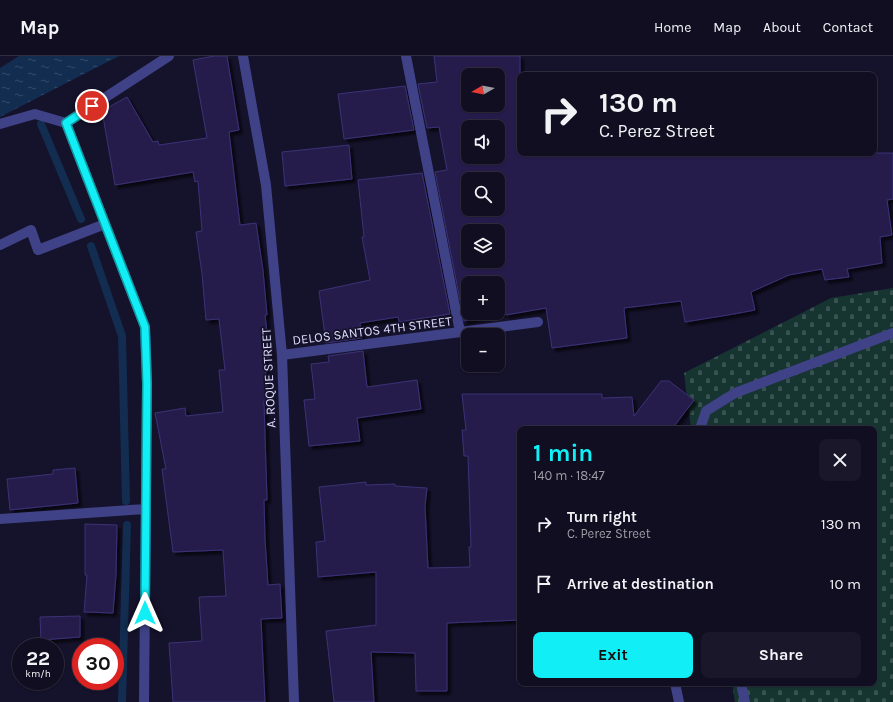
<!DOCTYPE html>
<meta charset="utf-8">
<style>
:root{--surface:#100e20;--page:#191729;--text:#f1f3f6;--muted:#9c9ca5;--line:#302e3e;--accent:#12eef5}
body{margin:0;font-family:Karla,sans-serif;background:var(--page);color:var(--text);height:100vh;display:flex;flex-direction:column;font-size:15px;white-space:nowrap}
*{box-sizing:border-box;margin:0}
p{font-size:13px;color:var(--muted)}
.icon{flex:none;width:22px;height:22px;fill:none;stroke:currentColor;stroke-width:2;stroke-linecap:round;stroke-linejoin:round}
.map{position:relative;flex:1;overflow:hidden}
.panel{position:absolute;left:517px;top:370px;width:360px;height:260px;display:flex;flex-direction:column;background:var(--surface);border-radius:8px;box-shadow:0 1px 3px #0004,0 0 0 1px var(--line)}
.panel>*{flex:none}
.top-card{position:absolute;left:517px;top:16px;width:360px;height:84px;border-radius:8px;box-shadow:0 1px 3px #0004,0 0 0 1px var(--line);background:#100e20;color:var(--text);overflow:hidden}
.needle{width:26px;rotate:261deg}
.controls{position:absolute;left:461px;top:12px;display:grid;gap:8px}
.controls a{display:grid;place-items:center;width:44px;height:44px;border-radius:8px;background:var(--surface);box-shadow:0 1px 3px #0004,0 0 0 1px var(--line);font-size:20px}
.speed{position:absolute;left:12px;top:582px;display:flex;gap:8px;font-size:20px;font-weight:700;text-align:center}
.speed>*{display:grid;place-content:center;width:52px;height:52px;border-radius:50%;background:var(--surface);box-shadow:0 1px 3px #0004,0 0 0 1px var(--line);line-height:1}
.speed small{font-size:10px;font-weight:400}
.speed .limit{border:6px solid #d22;background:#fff;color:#111}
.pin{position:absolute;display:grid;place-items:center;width:34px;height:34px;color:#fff;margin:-17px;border:2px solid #fff;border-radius:50%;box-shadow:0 1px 4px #0007}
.me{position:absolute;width:44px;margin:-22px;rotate:0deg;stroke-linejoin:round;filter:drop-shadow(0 0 3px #0008)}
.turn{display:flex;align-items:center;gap:14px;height:84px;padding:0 16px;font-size:18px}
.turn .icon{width:52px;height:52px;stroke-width:2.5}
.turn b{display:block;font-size:28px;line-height:34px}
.round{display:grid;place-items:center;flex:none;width:42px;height:42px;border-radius:8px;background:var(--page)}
.head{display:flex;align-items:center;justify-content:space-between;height:68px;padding:0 16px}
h1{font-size:24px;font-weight:700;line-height:30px;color:var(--accent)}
.primary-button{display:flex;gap:8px;margin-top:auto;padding:8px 16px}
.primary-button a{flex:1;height:46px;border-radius:8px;background:var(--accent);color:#111;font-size:16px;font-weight:700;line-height:46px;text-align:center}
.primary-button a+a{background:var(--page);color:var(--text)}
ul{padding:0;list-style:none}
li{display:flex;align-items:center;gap:12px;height:60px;padding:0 16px}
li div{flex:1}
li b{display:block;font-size:15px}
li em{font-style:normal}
header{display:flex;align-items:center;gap:24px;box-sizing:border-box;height:56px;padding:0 20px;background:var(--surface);border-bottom:1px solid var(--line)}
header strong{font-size:19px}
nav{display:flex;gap:22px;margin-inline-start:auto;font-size:14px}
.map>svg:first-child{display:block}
.cemetery{fill:url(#cemetery-stones)}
.water{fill:url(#water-ripples)}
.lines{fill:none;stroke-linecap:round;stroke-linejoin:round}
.stream{stroke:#122d50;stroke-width:8}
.building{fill:#251f4b;stroke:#3b3276;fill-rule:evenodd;filter:url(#shadow)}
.lane{stroke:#404288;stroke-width:10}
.street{stroke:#404288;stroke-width:10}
.route-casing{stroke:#0c9b9f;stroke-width:10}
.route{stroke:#12eef5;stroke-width:7}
.labels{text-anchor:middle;stroke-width:3.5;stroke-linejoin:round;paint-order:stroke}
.street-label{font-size:13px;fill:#dfdefe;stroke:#15122b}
</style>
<header>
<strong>Map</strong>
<nav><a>Home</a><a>Map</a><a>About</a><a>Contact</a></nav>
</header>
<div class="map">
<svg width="893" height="646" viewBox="0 0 893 646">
<defs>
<pattern id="cemetery-stones" width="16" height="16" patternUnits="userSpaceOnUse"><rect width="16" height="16" fill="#163531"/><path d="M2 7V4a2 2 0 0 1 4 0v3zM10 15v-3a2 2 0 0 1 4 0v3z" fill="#375250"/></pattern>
<pattern id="water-ripples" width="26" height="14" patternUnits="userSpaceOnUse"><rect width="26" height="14" fill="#122d50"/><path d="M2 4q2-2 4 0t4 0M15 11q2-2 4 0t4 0" fill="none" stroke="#344b6a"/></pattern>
<filter id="shadow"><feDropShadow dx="3.5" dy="3.5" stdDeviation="1" flood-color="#0009"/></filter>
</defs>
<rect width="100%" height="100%" fill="#15122b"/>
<path class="cemetery" d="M 893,232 L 893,646 L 735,646 L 732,627 L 874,627 L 874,373 L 691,373 L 684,317 L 831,242 Z"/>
<path class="water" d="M 19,0 L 119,0 L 0,61 L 0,12 Z"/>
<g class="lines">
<path class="stream" d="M 41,68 L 81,163
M 91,190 L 122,280 L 126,445
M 122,646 L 127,469"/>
</g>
<path class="building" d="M 214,0 L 227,0 L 239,74 L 229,76 L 240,169 L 256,167 L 263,214 L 267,259 L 265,259 L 270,301 L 264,302 L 269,345 L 264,345 L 267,444 L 264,444 L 265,483 L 268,529 L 280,528 L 282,562 L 261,563 L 265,646 L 173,646 L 169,587 L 202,585 L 199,541 L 226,540 L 223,494 L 173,496 L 162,413 L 166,413 L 155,357 L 185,352 L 186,360 L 223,356 L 219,314 L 225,314 L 219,263 L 206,264 L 202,218 L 196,176 L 202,175 L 198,125 L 195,126 L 193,116 L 115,129 L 102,55 L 127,41 L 153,86 L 158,85 L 159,89 L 207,82 L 193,4 Z
M 434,0 L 520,0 L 520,97 L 893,97 L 893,143 L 887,144 L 892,179 L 880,181 L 882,207 L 847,213 L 849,221 L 825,224 L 822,213 L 789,219 L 751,236 L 755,254 L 734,258 L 685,266 L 681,245 L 624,252 L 627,282 L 552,292 L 546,252 L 506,259 L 505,256 L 464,265 L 435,116 L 447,114 L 439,71 L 427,72 L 418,28 L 437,26 ZM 468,19 L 498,19 L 498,49 L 468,49 ZM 468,71 L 498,71 L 498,101 L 468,101 ZM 468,123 L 498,123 L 498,153 L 468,153 ZM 468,175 L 498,175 L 498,205 L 468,205 ZM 468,227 L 498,227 L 498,257 L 468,257 Z
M 405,30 L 414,74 L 344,83 L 338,38 Z
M 349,89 L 352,123 L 285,130 L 282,96 Z
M 422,117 L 450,258 L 399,266 L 398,261 L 360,267 L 362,282 L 326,287 L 319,235 L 370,224 L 362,181 L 364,181 L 358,124 Z
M 363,295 L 367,331 L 417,324 L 421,353 L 357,362 L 360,385 L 309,390 L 304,344 L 315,343 L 311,308 L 329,306 L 328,300 Z
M 661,325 L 669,325 L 694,344 L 672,373 L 520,373 L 520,564 L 447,567 L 447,635 L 416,635 L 415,597 L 371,596 L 374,646 L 334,646 L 326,575 L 376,569 L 376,516 L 318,521 L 316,486 L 325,485 L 319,431 L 366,426 L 366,429 L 395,428 L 395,430 L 427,432 L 425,450 L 428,512 L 470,511 L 469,491 L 471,491 L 468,400 L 464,400 L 462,374 L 466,374 L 462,338 L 602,338 L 602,342 L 632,341 L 634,360 Z
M 75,412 L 78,447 L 10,454 L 7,423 L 53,418 L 53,414 Z
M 85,468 L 117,469 L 116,519 L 113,557 L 84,556 L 87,519 L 85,519 Z
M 80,560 L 80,581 L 41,584 L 40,561 Z"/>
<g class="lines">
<path class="lane" d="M 700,373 L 706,355 L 735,337 L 893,277
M 741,627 L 745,646"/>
<path class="street" d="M 243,0 L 266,129 L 282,299 L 294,646
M 406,0 L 460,276
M 66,67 L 145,271 L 147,328 L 144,646
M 66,67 L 169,0
M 0,68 L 35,58 L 66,67
M 0,189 L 31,174 L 38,194 L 105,168
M 282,299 L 538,266
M 0,463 L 145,453
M 675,627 L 679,646"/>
</g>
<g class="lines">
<defs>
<path id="route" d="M 92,50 L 66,67 L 145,271 L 147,328 L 145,557"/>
</defs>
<use href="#route" class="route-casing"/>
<use href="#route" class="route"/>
</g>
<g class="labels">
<g class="street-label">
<text transform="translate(372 274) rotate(-7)" y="5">DELOS SANTOS 4TH STREET</text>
<text transform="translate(268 322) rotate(-93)" y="5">A. ROQUE STREET</text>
</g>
</g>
</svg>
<div class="controls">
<a><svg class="needle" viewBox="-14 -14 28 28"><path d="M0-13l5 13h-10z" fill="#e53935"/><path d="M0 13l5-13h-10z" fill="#9c9ca5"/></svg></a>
<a><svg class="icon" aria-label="sound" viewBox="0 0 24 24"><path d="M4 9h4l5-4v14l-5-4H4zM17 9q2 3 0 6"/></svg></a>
<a><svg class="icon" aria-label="search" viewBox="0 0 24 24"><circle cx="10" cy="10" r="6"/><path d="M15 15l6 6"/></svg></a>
<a><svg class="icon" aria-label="layers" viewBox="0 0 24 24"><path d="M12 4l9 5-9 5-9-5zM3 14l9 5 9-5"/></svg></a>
<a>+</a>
<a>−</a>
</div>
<div class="speed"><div>22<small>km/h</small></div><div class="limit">30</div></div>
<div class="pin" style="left:92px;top:50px;background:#d93025"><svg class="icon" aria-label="arrive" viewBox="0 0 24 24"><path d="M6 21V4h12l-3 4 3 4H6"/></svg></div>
<svg class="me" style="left:145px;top:557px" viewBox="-20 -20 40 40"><path d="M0-17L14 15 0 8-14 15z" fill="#12eef5" stroke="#fff" stroke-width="4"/></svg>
<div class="top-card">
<div class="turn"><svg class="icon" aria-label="right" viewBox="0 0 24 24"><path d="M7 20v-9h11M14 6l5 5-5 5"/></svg><div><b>130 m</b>C. Perez Street</div></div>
</div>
<section class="panel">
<div class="head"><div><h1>1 min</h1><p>140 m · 18:47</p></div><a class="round"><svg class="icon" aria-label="close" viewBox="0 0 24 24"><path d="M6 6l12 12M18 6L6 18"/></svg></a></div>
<ul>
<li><svg class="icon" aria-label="right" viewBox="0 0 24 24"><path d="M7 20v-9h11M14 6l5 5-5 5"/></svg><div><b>Turn right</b><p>C. Perez Street</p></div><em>130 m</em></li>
<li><svg class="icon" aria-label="arrive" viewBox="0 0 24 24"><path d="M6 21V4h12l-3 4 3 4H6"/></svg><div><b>Arrive at destination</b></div><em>10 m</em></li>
</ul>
<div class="primary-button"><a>Exit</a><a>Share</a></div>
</section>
</div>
